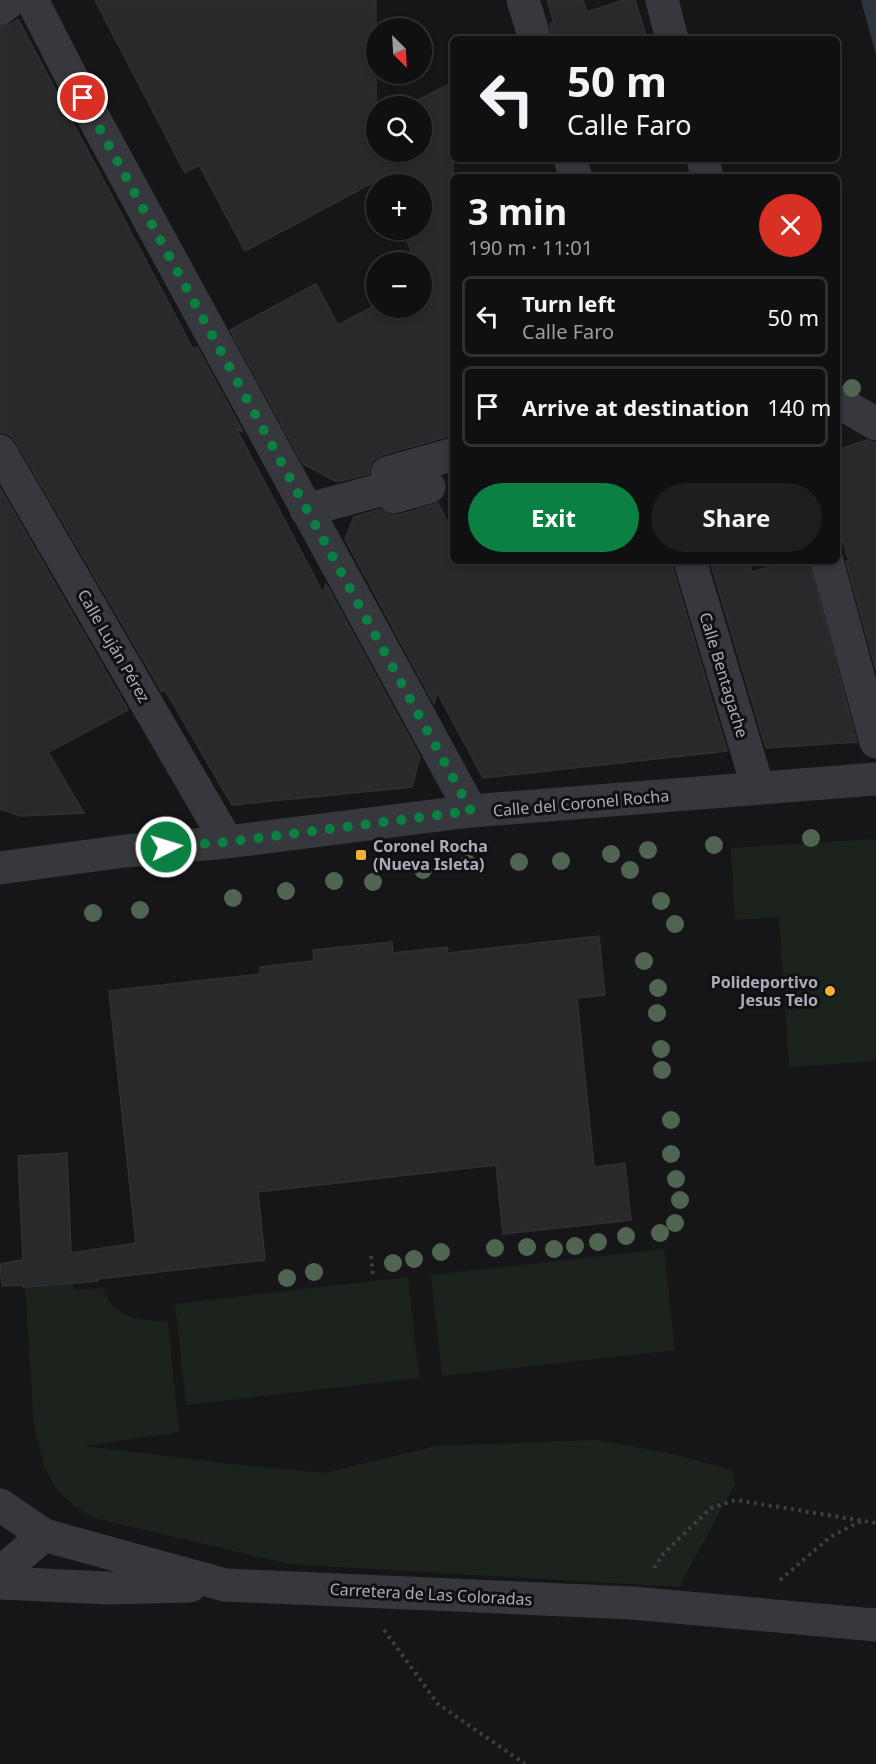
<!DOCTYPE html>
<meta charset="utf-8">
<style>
:root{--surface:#101012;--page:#1e1e20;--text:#f1f3f6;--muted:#9c9d9f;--line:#303032;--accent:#0b8043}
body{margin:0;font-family:"Noto Sans",sans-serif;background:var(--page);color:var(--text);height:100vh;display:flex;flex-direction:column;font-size:22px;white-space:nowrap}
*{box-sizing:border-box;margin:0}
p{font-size:20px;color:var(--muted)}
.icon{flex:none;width:33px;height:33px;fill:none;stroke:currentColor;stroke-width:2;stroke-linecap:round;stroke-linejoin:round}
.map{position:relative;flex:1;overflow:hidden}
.side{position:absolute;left:450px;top:174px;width:390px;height:390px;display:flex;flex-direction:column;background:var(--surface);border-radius:9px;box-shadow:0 3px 9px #0003,0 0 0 2px var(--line)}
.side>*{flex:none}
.banner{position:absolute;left:450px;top:36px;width:390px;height:126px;border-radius:9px;box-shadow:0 3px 9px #0003,0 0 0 2px var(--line);background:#101012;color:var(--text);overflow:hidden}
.needle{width:39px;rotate:156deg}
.tools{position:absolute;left:366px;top:18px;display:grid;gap:12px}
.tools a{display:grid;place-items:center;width:66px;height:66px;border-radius:50%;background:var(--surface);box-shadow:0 3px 9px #0003,0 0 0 2px var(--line);font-size:30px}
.pin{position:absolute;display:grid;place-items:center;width:51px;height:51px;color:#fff;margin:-26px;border:3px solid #fff;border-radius:50%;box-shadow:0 2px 6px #0007}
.me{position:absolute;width:66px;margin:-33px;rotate:85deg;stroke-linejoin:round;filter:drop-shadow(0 0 4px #0008)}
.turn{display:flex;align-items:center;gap:21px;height:126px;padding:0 18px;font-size:27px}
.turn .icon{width:78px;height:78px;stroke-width:2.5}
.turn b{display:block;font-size:42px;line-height:51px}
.round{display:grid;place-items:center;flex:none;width:63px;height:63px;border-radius:32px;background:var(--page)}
.headline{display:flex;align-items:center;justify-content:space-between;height:102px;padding:0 18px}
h1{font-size:36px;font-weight:700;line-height:45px}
.action{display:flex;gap:12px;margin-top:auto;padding:12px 18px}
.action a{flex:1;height:69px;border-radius:36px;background:var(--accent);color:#fff;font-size:24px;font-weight:700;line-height:69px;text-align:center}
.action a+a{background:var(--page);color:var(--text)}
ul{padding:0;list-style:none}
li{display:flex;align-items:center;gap:18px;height:81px;margin:0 12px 9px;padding:0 6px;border:3px solid var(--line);border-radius:9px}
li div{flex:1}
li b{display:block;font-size:22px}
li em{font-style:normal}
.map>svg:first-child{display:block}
.green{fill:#1c231d}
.water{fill:#2c353c}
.building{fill:#29292c;stroke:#303034;stroke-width:1.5}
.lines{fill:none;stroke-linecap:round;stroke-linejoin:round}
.path{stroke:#3d3f44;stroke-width:4;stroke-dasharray:3 4.5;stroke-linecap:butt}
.minor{stroke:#37383d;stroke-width:33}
.tree{fill:#506452}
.route{stroke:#0b8043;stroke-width:10;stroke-dasharray:0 18}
.poi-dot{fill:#f2b134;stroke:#111113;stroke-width:2}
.labels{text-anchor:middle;stroke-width:6;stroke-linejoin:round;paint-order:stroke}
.street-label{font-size:16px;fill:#a8adb8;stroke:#111113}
.poi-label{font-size:16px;font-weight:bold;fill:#a8adb8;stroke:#111113;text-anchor:start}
</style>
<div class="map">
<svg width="876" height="1764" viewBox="0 0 876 1764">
<rect width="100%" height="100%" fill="#161618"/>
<path class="green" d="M 876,839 L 876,1061 L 789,1067 L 779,917 L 735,920 L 731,848 Z
M 664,1249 L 675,1350 L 442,1376 L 431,1275 Z
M 408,1277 L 419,1378 L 186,1405 L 175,1304 Z
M 73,1282 L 74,1290 L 102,1288 C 118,1321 135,1318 168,1322 L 179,1432 L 84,1446 L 240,1465 L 324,1473 L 436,1446 L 595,1440 L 669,1453 L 729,1469 L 734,1475 L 735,1484 L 679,1587 L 289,1564 L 94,1518 L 74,1506 L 58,1491 L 44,1467 L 34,1426 L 25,1285 Z"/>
<path class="water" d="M 861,0 L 876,0 L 876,55 Z"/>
<path class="building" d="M 95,0 L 376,0 L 376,152 L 422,152 L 422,106 L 407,106 L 453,82 L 453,437 L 446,437 L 382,455 L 373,460 L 369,468 L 369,474 L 337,482 L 303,464 L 230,330 L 316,284 L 338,325 L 376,305 L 376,308 L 422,308 L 422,262 L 414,262 L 404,230 L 422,230 L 422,184 L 392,184 L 389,174 L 245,251 L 199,165 L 185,173 Z
M 547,0 L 583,0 L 587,12 L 624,0 L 635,0 L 647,39 L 553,39 L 550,24 L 554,23 Z
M 18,19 L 193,349 L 197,347 L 243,432 L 236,428 L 323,593 L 326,584 L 420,757 L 412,787 L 232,805 L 165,690 L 162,692 L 16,442 L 10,435 L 0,432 L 0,27 L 11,24 Z
M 867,440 L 876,443 L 876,670 L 846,561 L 849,561 L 837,522 L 837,450 Z
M 0,488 L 128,710 L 48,752 L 84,813 L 20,816 L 0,809 Z
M 438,503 L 453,533 L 453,561 L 672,561 L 672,566 L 727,751 L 483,778 L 437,692 L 434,704 L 345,539 L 354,517 L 380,509 L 389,515 L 399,515 Z
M 710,561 L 749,561 L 752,572 L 789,561 L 809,561 L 857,742 L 766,748 Z
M 599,936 L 605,995 L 577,998 L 594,1167 L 625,1163 L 631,1220 L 503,1234 L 496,1165 L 258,1192 L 265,1260 L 97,1279 L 98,1281 L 23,1287 L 23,1285 L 2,1286 L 0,1264 L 23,1260 L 18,1156 L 67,1153 L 71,1253 L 136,1243 L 109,991 L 260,974 L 260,967 L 314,961 L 313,950 L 392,942 L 393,953 L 447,947 L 448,953 Z"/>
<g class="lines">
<path class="path" d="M 371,1256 L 373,1277
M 654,1568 L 663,1554 L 711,1508 L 736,1500 L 876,1523
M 780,1580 L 830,1537 L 861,1521
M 384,1630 L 438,1704 L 525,1764"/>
<path class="minor" d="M 32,0 L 72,78 L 471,811
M 523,0 L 535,39
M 662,0 L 672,39
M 0,9 L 11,0
M 570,159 L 576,177
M 703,159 L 707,177
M 837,401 L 876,424
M 0,451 L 227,842
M 429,487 L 394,497 L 387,473 L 451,455
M 306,510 L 410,482
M 690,561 L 758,788
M 827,561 L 876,742
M 0,868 L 125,851 L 227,842 L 471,811 L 876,779
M 0,1505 L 44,1535 L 225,1585 L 632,1603 L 876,1625
M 0,1573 L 44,1535
M 0,1583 L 107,1588 L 190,1586"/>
</g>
<g class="tree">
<circle cx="852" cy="388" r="9"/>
<circle cx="811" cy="838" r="9"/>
<circle cx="714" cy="845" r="9"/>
<circle cx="648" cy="850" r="9"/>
<circle cx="611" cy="854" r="9"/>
<circle cx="561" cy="861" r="9"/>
<circle cx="519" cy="862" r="9"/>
<circle cx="468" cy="864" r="9"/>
<circle cx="423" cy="870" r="9"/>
<circle cx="630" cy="870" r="9"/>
<circle cx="334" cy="881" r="9"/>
<circle cx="373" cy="882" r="9"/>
<circle cx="286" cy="891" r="9"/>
<circle cx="233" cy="898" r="9"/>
<circle cx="661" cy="901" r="9"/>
<circle cx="140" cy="910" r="9"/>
<circle cx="93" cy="913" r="9"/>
<circle cx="675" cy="924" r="9"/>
<circle cx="644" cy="961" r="9"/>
<circle cx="658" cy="988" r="9"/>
<circle cx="657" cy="1013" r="9"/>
<circle cx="661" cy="1049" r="9"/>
<circle cx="662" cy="1070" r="9"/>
<circle cx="671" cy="1120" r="9"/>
<circle cx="671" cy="1154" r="9"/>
<circle cx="676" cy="1179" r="9"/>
<circle cx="680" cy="1200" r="9"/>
<circle cx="675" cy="1223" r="9"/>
<circle cx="660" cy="1233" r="9"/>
<circle cx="626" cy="1236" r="9"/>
<circle cx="598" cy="1242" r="9"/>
<circle cx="575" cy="1246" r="9"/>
<circle cx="527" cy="1247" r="9"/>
<circle cx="495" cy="1248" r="9"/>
<circle cx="554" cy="1249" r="9"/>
<circle cx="441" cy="1252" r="9"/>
<circle cx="414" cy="1259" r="9"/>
<circle cx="393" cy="1263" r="9"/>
<circle cx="314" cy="1272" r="9"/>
<circle cx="287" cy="1278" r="9"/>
</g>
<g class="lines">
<path class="route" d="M 83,98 L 471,811 L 227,842 L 166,847"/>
</g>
<g class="poi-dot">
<rect x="355" y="849" width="12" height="12" rx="3"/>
<circle cx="830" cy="991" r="6"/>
</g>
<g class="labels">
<g class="street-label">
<text transform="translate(114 646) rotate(60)" y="6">Calle Luján Pérez</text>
<text transform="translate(724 675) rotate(73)" y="6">Calle Bentagache</text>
<text transform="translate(581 803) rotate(-5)" y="6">Calle del Coronel Rocha</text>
<text transform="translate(431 1594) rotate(3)" y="6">Carretera de Las Coloradas</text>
</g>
<g class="poi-label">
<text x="373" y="852">Coronel Rocha<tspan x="373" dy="18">(Nueva Isleta)</tspan></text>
<text x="818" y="988" text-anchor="end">Polideportivo<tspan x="818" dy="18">Jesus Telo</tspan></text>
</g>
</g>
</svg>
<div class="tools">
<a><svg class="needle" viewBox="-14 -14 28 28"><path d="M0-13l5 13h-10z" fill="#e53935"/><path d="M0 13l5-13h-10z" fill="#9c9d9f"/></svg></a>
<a><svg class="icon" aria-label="search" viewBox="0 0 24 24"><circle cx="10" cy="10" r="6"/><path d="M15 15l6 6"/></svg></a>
<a>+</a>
<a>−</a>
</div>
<div class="pin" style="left:83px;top:98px;background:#d93025"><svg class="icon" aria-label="arrive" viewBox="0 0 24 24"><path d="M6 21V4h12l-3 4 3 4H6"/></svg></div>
<svg class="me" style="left:166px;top:847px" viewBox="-20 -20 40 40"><circle r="17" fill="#0b8043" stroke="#fff" stroke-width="3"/><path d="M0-11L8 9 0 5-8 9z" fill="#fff"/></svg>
<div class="banner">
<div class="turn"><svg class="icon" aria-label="left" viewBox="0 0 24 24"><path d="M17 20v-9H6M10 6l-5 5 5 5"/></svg><div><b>50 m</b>Calle Faro</div></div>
</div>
<section class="side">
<div class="headline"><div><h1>3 min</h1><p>190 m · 11:01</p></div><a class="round" style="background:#d93025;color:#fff"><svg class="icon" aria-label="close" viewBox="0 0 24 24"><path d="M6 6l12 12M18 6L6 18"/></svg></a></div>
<ul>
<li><svg class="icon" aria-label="left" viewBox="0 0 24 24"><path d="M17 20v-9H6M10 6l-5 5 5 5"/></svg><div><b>Turn left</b><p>Calle Faro</p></div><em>50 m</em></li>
<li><svg class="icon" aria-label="arrive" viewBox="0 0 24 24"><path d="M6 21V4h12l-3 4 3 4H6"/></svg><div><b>Arrive at destination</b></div><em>140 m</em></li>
</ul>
<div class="action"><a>Exit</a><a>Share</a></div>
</section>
</div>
